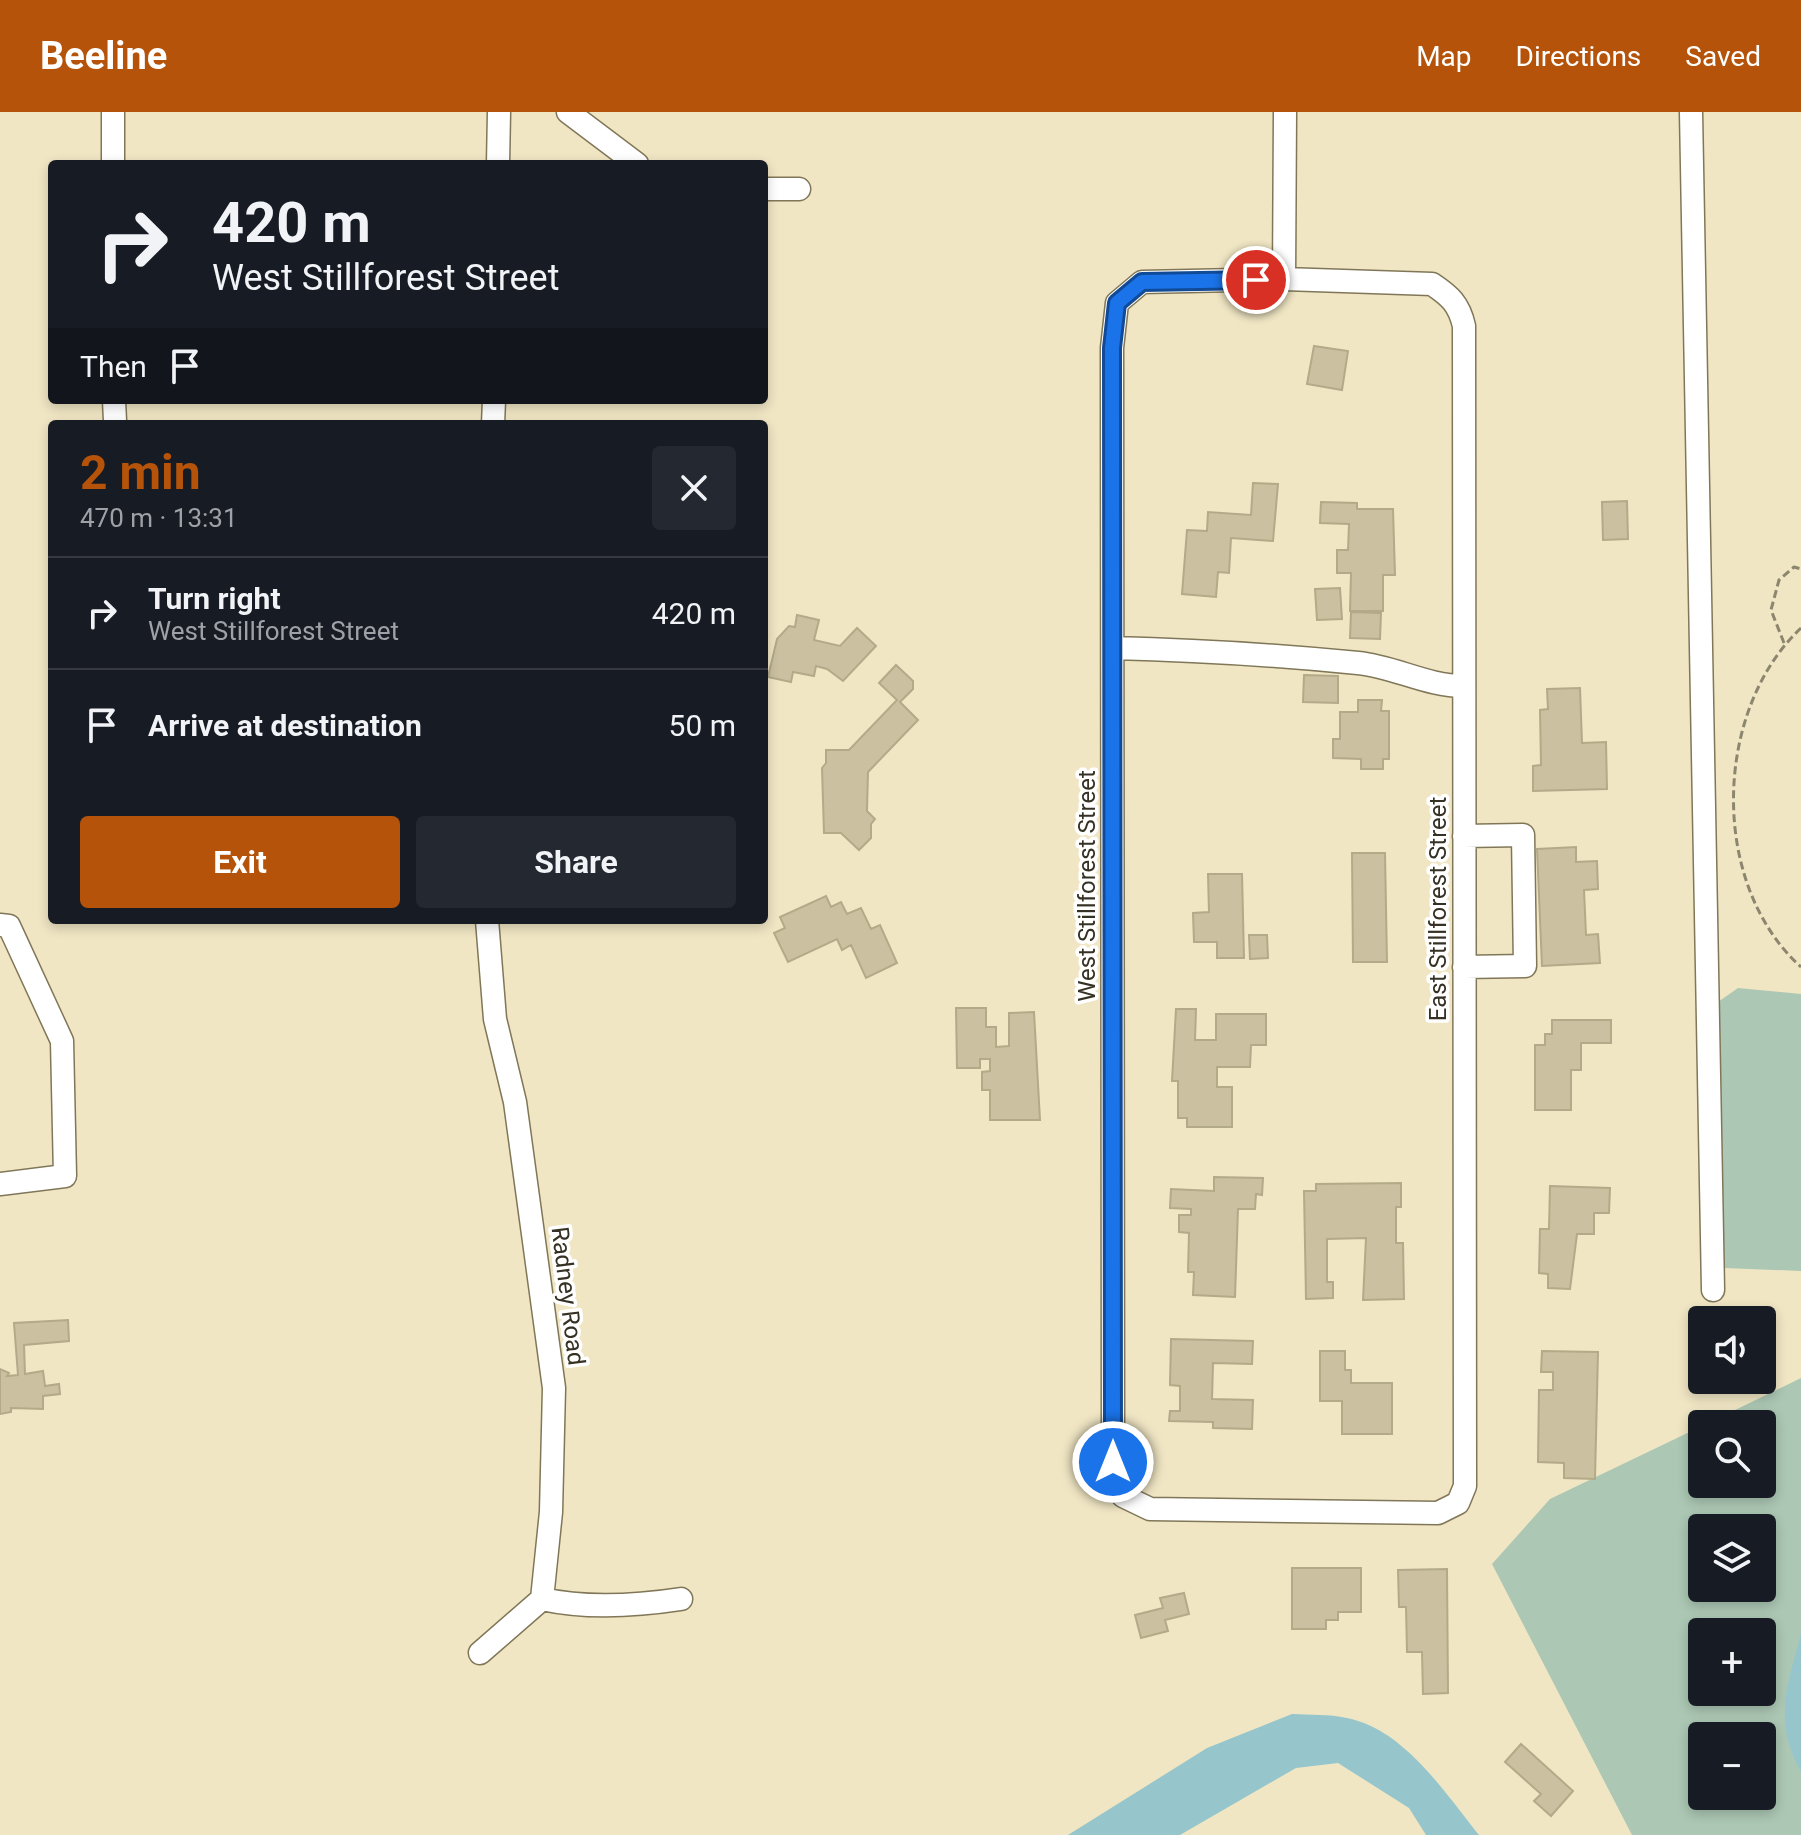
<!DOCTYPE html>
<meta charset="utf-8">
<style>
:root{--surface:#171b24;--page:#242831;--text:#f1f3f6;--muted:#9ea1a6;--line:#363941;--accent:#b45309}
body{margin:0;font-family:Roboto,sans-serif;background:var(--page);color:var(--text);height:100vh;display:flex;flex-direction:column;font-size:30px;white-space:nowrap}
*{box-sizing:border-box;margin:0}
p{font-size:26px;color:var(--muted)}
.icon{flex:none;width:44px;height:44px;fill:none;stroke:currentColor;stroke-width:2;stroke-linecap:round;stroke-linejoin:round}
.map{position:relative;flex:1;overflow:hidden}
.panel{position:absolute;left:48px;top:308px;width:720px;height:504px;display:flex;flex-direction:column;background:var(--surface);border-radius:8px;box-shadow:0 4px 12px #0003}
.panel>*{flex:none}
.banner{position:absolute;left:48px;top:48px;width:720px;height:244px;border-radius:8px;box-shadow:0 4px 12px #0003;background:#171b24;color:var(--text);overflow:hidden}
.fabs{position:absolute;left:1688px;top:1194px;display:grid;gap:16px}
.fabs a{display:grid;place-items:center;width:88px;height:88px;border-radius:8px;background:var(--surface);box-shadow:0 4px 12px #0003;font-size:40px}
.pin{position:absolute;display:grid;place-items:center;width:68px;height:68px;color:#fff;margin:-34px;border:4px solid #fff;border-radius:50%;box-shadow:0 2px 8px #0007}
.me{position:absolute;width:88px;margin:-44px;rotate:0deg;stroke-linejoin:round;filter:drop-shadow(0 0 6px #0008)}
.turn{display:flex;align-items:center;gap:28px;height:168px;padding:0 32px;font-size:36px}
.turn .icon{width:104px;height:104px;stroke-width:2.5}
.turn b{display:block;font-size:56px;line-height:68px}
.then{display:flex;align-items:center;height:76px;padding:0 32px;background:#0003;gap:16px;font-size:30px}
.round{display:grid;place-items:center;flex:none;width:84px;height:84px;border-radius:8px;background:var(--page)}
.headline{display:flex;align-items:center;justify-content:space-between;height:136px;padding:0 32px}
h1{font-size:48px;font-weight:700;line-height:60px;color:var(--accent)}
.button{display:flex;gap:16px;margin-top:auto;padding:16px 32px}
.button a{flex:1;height:92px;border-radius:8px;background:var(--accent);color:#fff;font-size:32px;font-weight:700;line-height:92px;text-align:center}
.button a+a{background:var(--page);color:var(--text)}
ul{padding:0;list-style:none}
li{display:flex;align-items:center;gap:24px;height:112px;padding:0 32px;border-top:2px solid var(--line)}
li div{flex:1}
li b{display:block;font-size:30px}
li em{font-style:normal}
header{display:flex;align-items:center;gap:48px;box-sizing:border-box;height:112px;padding:0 40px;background:var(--accent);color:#fff}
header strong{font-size:38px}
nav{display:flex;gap:44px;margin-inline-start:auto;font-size:28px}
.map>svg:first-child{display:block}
.green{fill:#acc7b4;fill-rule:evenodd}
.water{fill:#96c6cb}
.building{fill:#cbc1a0;stroke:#b3aa89;stroke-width:2}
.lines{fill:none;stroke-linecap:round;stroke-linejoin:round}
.minor-casing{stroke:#807758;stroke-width:25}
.path{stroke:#8d866f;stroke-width:3;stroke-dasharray:8 4;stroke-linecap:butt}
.minor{stroke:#fff;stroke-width:22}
.route-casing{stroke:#114b97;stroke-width:20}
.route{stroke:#1a73e8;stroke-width:14}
.labels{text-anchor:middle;stroke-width:7;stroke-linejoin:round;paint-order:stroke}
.street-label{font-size:24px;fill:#353124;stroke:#fff}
</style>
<header>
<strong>Beeline</strong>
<nav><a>Map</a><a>Directions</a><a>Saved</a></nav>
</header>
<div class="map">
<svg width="1801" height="1723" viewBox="0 0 1801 1723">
<rect width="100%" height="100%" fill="#f0e6c4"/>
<path class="green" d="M 1738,876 L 1801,882 L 1801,1159 L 1724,1156 L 1718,890 Z
M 1801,1266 L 1801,1723 L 1632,1723 L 1492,1452 L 1550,1387 L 1702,1314 L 1702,1372 L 1762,1372 L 1762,1312 L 1706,1312 ZM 1702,1416 L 1762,1416 L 1762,1476 L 1702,1476 ZM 1702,1520 L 1762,1520 L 1762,1580 L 1702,1580 ZM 1702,1624 L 1762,1624 L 1762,1684 L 1702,1684 Z"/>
<path class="water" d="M 1801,1522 L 1801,1660 C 1773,1610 1787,1573 1801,1522 Z
M 1292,1602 C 1310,1603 1329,1602 1347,1606 C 1404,1617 1445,1681 1479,1723 L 1426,1723 L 1409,1696 L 1338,1651 L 1296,1656 L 1180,1723 L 1068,1723 L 1207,1636 Z"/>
<path class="building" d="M 1314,234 L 1348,239 L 1342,278 L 1307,272 Z
M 1253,371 L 1278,372 L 1273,429 L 1231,426 L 1229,461 L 1218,460 L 1216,485 L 1182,482 L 1187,418 L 1207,419 L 1208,400 L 1251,403 Z
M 1627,389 L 1628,427 L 1603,428 L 1602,390 Z
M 1321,390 L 1357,391 L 1357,397 L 1393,397 L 1395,463 L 1383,463 L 1383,499 L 1350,499 L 1351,461 L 1337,461 L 1337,438 L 1348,438 L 1349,412 L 1320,411 Z
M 1340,476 L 1342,507 L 1317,508 L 1315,477 Z
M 1351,500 L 1381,501 L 1380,527 L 1350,526 Z
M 797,503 L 819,508 L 814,528 L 840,534 L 857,516 L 876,534 L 843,569 L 827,557 L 816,554 L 814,564 L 793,560 L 791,570 L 768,565 L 777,527 L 789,514 L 795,515 Z
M 896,553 L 913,569 L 913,577 L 900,590 L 918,608 L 868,660 L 867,699 L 875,707 L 871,712 L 871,726 L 859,738 L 841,721 L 824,721 L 822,656 L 826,651 L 826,638 L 849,638 L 897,588 L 879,571 Z
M 1304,563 L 1338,564 L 1338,591 L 1303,590 Z
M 1580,576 L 1582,631 L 1606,630 L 1607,677 L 1533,679 L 1533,654 L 1541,653 L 1540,598 L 1548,597 L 1547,577 Z
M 1358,588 L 1382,588 L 1381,599 L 1389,599 L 1389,647 L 1383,647 L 1383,657 L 1361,657 L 1361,647 L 1333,646 L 1333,627 L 1340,627 L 1340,600 L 1358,600 Z
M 1576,735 L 1576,750 L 1597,749 L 1598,777 L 1584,778 L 1586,823 L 1598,822 L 1600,851 L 1542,854 L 1537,737 Z
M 1352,741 L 1385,741 L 1387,850 L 1353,850 Z
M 1208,762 L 1242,762 L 1244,846 L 1217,846 L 1217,830 L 1194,830 L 1193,801 L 1209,800 Z
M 826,784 L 831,795 L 841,790 L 847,802 L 861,796 L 871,817 L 880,813 L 897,851 L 866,866 L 851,833 L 842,838 L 837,827 L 788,850 L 774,821 L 785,816 L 780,805 Z
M 1249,823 L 1267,823 L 1268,846 L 1250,847 Z
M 956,896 L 986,896 L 986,915 L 996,915 L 996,935 L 1009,934 L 1009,901 L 1034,900 L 1040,1008 L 990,1008 L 990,978 L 982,978 L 982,960 L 990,959 L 990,947 L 980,947 L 980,956 L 957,956 Z
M 1176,897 L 1196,897 L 1195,928 L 1216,928 L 1216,902 L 1266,902 L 1266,933 L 1251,933 L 1250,955 L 1217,955 L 1217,975 L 1232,975 L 1232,1015 L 1187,1015 L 1187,1006 L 1178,1006 L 1178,969 L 1172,969 Z
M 1552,908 L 1611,908 L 1611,931 L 1581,931 L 1581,958 L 1571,958 L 1571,998 L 1535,998 L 1535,933 L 1545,933 L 1545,922 L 1552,922 Z
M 1214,1065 L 1263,1066 L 1262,1083 L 1256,1082 L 1255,1097 L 1238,1097 L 1235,1185 L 1193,1183 L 1194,1160 L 1188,1160 L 1189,1121 L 1179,1120 L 1179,1103 L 1191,1103 L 1191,1097 L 1170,1096 L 1171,1077 L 1214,1079 Z
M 1401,1071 L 1401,1095 L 1396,1095 L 1396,1131 L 1403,1131 L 1404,1187 L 1363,1188 L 1366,1126 L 1327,1127 L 1327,1170 L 1333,1170 L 1333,1186 L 1306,1187 L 1304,1079 L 1316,1079 L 1316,1072 Z
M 1550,1074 L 1610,1076 L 1609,1101 L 1594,1101 L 1594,1122 L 1577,1122 L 1570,1177 L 1548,1176 L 1548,1162 L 1539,1161 L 1540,1117 L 1549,1117 Z
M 68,1208 L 69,1229 L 24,1233 L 25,1262 L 43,1259 L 45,1274 L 59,1272 L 60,1282 L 43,1284 L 43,1297 L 11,1296 L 11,1300 L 0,1302 L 0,1257 L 9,1261 L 7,1264 L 18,1263 L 14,1211 Z
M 1171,1227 L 1253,1229 L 1252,1252 L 1213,1251 L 1212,1287 L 1253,1288 L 1252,1317 L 1213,1316 L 1213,1310 L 1169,1309 L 1170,1299 L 1180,1299 L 1180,1274 L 1170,1273 Z
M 1320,1239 L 1345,1239 L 1345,1258 L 1351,1258 L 1351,1271 L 1392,1271 L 1392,1322 L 1342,1322 L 1342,1289 L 1320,1289 Z
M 1542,1239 L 1598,1240 L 1595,1367 L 1564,1366 L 1564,1351 L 1538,1350 L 1539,1278 L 1553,1278 L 1553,1260 L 1541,1260 Z
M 1292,1456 L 1361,1456 L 1361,1500 L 1338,1500 L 1338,1508 L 1326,1508 L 1326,1517 L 1292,1517 Z
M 1447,1457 L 1448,1581 L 1423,1582 L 1422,1540 L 1407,1540 L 1406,1495 L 1399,1495 L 1398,1458 Z
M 1184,1481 L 1189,1502 L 1165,1508 L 1168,1519 L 1141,1526 L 1135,1503 L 1163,1496 L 1160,1486 Z
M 1521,1632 L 1573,1679 L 1551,1704 L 1534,1689 L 1541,1682 L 1505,1650 Z"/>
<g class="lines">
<defs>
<path id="minor" d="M 568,0 L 637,52
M 1691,0 L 1713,1178
M 113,52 L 113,0
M 498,52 L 499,0
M 764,77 L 799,77
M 1284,167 L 1432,172 C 1450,184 1459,192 1464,214 L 1465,1374 L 1458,1391 L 1438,1401 L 1150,1397 L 1123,1384 L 1113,1350 L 1112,236 L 1117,191 L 1142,170 Z
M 1284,167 L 1285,0
M 114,288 L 115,309
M 493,312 L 494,288
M 1113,536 C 1194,538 1276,543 1358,551 C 1396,555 1426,574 1464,574
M 1464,724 L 1523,723 L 1525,854 L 1464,855
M 0,813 L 9,814 L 62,929 L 65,1064 L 0,1072
M 542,1487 C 587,1497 635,1494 681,1487
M 480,1541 L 542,1487 L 551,1400 L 554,1276 L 515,990 L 495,907 L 487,808"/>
</defs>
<use href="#minor" class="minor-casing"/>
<path class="path" d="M 1801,516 C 1713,599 1709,772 1801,855
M 1784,531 L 1771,498 L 1779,468 L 1794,455 L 1801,457"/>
<use href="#minor" class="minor"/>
</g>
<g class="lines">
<defs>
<path id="route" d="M 1113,1350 L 1112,236 L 1117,191 L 1142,170 L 1256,168"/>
</defs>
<use href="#route" class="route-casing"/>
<use href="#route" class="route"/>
</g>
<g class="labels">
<g class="street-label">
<text transform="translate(1087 774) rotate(-90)" y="8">West Stillforest Street</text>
<text transform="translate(1438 797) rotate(-90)" y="8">East Stillforest Street</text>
<text transform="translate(568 1184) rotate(83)" y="8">Radney Road</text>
</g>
</g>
</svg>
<div class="fabs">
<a><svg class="icon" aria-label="sound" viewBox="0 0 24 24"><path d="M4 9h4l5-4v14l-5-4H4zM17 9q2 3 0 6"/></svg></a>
<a><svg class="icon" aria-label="search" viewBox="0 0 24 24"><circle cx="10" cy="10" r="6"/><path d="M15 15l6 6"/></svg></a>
<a><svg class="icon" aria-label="layers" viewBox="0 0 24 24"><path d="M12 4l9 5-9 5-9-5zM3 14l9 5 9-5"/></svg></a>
<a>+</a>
<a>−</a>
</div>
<div class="pin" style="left:1256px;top:168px;background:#d93025"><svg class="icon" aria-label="arrive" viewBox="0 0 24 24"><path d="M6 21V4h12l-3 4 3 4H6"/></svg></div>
<svg class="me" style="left:1113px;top:1350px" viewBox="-20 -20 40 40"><circle r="17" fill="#1a73e8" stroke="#fff" stroke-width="3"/><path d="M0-11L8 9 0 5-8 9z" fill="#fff"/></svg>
<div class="banner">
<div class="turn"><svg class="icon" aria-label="right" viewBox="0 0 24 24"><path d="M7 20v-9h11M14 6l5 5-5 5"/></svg><div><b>420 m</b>West Stillforest Street</div></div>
<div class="then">Then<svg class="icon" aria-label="arrive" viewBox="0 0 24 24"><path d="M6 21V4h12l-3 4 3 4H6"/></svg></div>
</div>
<section class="panel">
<div class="headline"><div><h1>2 min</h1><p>470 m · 13:31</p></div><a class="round"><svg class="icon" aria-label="close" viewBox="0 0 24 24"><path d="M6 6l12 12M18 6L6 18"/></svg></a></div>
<ul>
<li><svg class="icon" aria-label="right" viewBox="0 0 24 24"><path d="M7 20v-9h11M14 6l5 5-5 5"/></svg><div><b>Turn right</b><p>West Stillforest Street</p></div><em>420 m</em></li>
<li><svg class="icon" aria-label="arrive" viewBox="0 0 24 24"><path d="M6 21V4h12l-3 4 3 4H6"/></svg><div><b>Arrive at destination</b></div><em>50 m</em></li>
</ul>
<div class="button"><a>Exit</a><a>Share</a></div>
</section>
</div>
